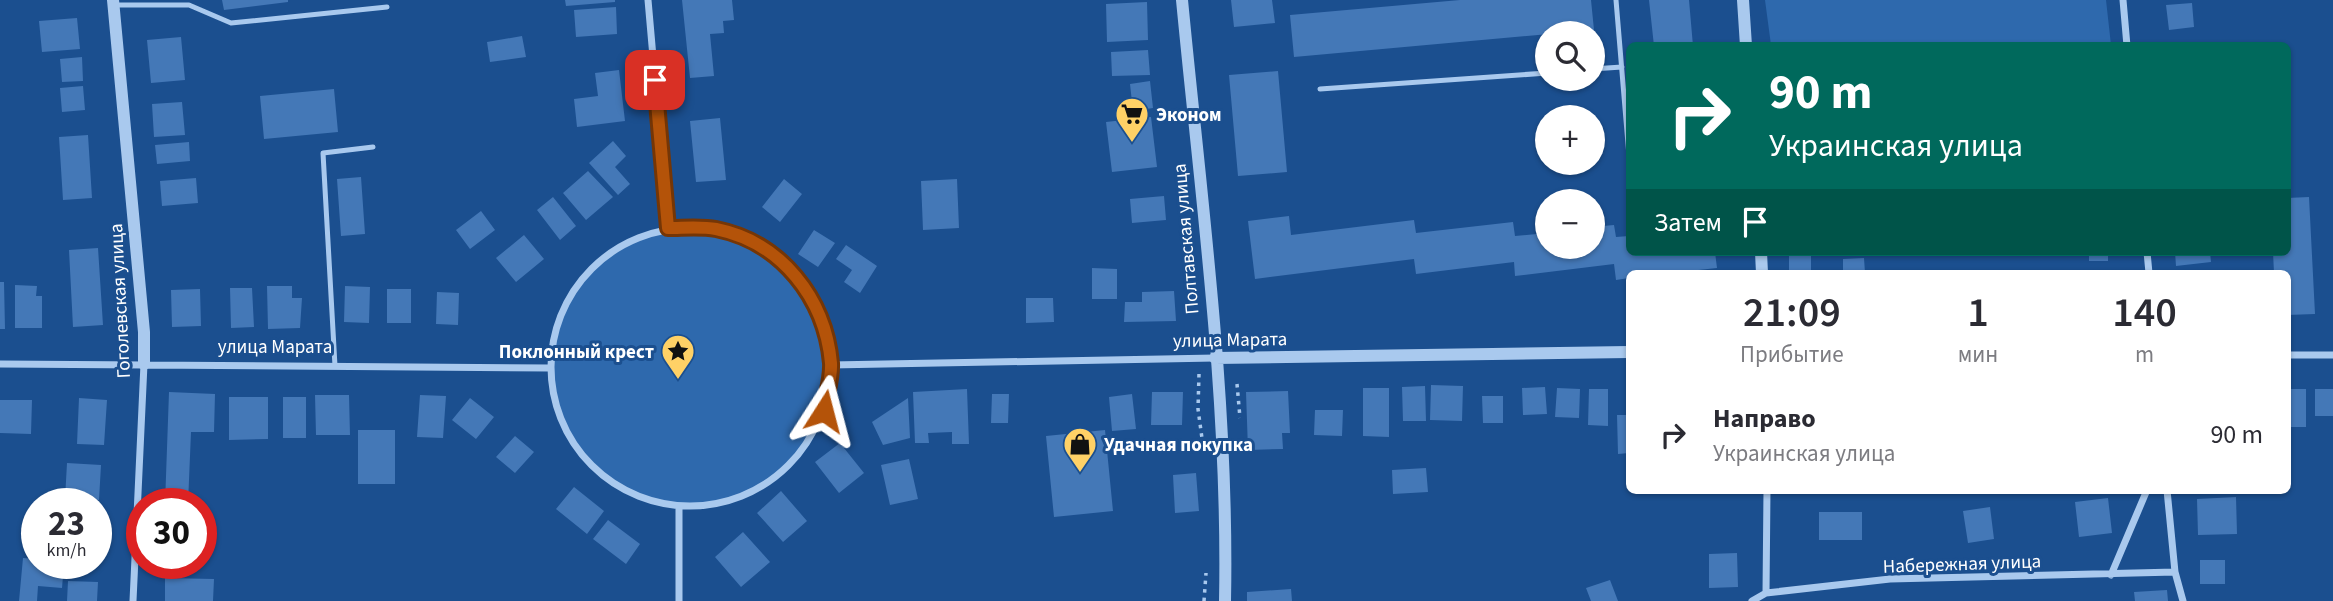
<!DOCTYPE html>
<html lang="ru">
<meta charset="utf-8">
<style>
:root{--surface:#fff;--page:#f2f2f3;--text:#2b2b33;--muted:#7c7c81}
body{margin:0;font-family:"Source Sans 3",sans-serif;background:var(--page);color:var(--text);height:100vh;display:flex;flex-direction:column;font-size:26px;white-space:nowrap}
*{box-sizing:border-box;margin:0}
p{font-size:23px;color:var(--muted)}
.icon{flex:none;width:38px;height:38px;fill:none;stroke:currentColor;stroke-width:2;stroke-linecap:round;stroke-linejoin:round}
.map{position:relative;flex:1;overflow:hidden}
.side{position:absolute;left:1626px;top:270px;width:665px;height:224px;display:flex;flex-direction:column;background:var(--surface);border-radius:10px;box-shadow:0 2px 5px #0004}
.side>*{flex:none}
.top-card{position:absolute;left:1626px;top:42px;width:665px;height:214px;border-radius:10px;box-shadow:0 2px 5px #0004;background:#00695c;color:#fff;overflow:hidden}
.buttons{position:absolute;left:1535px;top:21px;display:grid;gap:14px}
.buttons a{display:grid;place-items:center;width:70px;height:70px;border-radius:50%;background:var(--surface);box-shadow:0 2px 5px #0004;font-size:35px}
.speed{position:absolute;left:21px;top:488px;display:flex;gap:14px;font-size:35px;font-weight:700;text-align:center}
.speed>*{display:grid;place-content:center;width:91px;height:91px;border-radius:50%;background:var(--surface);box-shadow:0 2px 5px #0004;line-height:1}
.speed small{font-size:18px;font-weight:400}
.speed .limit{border:10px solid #d22;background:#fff;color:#111}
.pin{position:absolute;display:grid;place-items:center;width:60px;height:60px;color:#fff;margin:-30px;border-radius:14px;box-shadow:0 4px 10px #0006}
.me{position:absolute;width:77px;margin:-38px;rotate:9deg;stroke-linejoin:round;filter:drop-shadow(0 0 5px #0008)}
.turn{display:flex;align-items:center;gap:24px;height:147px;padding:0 28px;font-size:32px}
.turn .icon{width:91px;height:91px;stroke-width:2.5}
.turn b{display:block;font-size:49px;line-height:60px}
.then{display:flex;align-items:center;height:66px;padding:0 28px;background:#0003;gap:14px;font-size:26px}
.eta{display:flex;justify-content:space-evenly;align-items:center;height:119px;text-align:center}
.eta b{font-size:42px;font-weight:600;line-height:49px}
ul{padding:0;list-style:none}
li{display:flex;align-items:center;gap:21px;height:91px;padding:0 28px}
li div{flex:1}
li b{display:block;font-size:26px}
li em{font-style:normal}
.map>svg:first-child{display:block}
.green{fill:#2e69ad}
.building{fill:#4478b7}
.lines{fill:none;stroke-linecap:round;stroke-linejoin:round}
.path{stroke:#a9c9ee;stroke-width:3.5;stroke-dasharray:3.5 5;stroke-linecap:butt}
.service{stroke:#a9c9ee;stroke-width:5}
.minor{stroke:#a9c9ee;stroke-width:7}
.tertiary{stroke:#a9c9ee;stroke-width:12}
.route-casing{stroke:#753606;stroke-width:18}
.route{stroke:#b45309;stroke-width:12}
.labels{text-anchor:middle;stroke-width:6;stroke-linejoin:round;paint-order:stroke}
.poi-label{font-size:19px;font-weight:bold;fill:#fff;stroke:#1b4f8f;text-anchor:start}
.street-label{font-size:19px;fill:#fff;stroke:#1b4f8f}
</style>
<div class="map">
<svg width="2333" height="601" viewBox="0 0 2333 601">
<rect width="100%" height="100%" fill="#1b4f8f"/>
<path class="green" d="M 1765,0 L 2106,0 L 2111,45 L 1771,45 Z
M551 367a139 139 0 1 1 278 0a139 139 0 1 1-278 0Z"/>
<path class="building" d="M 222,0 L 288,0 L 288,2 L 224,10 Z
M 565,0 L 615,0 L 615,2 L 566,6 Z
M 682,0 L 732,0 L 734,20 L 723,21 L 724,33 L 710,34 L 714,76 L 690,78 Z
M 1231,0 L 1272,0 L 1275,23 L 1234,27 Z
M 1460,0 L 1591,0 L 1594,30 L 1294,57 L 1290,15 Z
M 1649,0 L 1689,0 L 1693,46 L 1654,46 Z
M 1147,2 L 1148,40 L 1107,42 L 1106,4 Z
M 2192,3 L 2194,27 L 2169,30 L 2166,5 Z
M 616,7 L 617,34 L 576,37 L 574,10 Z
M 77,18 L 80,49 L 42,52 L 39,21 Z
M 522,36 L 526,57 L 490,62 L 487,42 Z
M 181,37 L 185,80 L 151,83 L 147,40 Z
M 1148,50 L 1150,75 L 1112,76 L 1111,52 Z
M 82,57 L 83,81 L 62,82 L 60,59 Z
M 619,70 L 625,121 L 577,127 L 574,99 L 598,96 L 595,73 Z
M 1278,71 L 1287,172 L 1238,176 L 1229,75 Z
M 1150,81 L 1153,108 L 1133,111 L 1130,84 Z
M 83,86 L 85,110 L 62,112 L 60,88 Z
M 334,89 L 338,132 L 264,139 L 260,96 Z
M 182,102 L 185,135 L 154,137 L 152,104 Z
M 1151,117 L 1157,167 L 1112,172 L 1106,122 Z
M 720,118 L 726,180 L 696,182 L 690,121 Z
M 88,135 L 92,198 L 63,200 L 59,137 Z
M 613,141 L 626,156 L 615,167 L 630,184 L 618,195 L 589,163 Z
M 189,142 L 190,161 L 157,164 L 155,145 Z
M 588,171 L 613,197 L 586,220 L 563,193 Z
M 361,177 L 365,234 L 341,236 L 337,179 Z
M 196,178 L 198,203 L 162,206 L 160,181 Z
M 784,179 L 802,194 L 780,222 L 762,207 Z
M 957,179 L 959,228 L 923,230 L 921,181 Z
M 1164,196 L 1166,220 L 1132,223 L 1130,199 Z
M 553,197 L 576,226 L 560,240 L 537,210 Z
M 2309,197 L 2315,314 L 2287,315 L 2287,273 L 2274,273 L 2273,252 L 2287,252 L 2287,198 Z
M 481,211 L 495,230 L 470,249 L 456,230 Z
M 1289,216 L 1291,235 L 1414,220 L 1416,233 L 1513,222 L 1515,236 L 1547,233 L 1547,247 L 1592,247 L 1592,227 L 1614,225 L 1616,237 L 1629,236 L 1629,252 L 1715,252 L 1717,268 L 1671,273 L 1629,273 L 1629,278 L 1616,280 L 1614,264 L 1515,276 L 1514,262 L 1416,274 L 1414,259 L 1255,279 L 1248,221 Z
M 814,230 L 835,243 L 818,267 L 798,254 Z
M 524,235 L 544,259 L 516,282 L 496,258 Z
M 846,245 L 877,266 L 860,293 L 844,282 L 852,270 L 836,259 Z
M 98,248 L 103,325 L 73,327 L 69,250 Z
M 1789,252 L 1811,252 L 1811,273 L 1789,273 Z
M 2089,252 L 2108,252 L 2108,261 L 2089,261 Z
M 2175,252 L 2210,252 L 2211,262 L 2176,266 Z
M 1864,258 L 1865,273 L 1843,273 L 1843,259 Z
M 1092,268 L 1117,269 L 1117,299 L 1092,299 Z
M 0,282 L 4,282 L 5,329 L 0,329 Z
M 15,285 L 37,286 L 36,296 L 42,296 L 42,328 L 15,328 Z
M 267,286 L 292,286 L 292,298 L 302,298 L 300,328 L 268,329 Z
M 345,286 L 370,287 L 369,323 L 344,322 Z
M 230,288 L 252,288 L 254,327 L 231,328 Z
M 200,289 L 201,326 L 172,327 L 171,290 Z
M 387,289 L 411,289 L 411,323 L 387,323 Z
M 1174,291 L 1176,321 L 1124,322 L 1125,302 L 1142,302 L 1142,292 Z
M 437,292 L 459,293 L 458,325 L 436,324 Z
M 1026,298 L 1053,298 L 1054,322 L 1026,323 Z
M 1431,385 L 1463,386 L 1462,421 L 1430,420 Z
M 1425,386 L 1426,421 L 1403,421 L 1402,387 Z
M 1545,387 L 1547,414 L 1523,415 L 1522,388 Z
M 1363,388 L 1389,388 L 1389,437 L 1363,436 Z
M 1557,388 L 1580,389 L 1579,418 L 1555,417 Z
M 967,389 L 969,444 L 952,444 L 952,432 L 928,433 L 929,443 L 915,443 L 913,392 Z
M 1589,389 L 1608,389 L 1608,426 L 1588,425 Z
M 2287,389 L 2306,389 L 2306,427 L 2287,427 Z
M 2315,389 L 2333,389 L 2333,416 L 2315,416 Z
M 1288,391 L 1290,433 L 1282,433 L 1283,449 L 1248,450 L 1246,392 Z
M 169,392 L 215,394 L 214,432 L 191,432 L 188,504 L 165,504 Z
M 1152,392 L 1183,392 L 1182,425 L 1151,425 Z
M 992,394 L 1009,394 L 1008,423 L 991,423 Z
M 1132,394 L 1136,429 L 1112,431 L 1109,397 Z
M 315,395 L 349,395 L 350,435 L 316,435 Z
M 420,395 L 446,396 L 443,438 L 417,437 Z
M 1482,396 L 1503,396 L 1503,423 L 1483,423 Z
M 229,397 L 268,397 L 268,439 L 229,440 Z
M 283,397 L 306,397 L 306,438 L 283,438 Z
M 79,398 L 107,400 L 104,445 L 77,444 Z
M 470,398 L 494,417 L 476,439 L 452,420 Z
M 908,398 L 910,438 L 883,445 L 872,422 Z
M 0,400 L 32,400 L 31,434 L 0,433 Z
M 1315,410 L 1343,410 L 1342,436 L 1314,435 Z
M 1617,415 L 1629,415 L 1629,453 L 1618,454 Z
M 358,430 L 395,430 L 395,484 L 358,484 Z
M 1105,430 L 1113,511 L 1054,517 L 1046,436 Z
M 515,436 L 534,452 L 515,473 L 496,457 Z
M 840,443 L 864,473 L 839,493 L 815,462 Z
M 909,459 L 918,499 L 890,505 L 881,465 Z
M 67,463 L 101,465 L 99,500 L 65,499 Z
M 1426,468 L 1428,492 L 1393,494 L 1392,470 Z
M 1196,473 L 1199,511 L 1175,513 L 1173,475 Z
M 574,487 L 604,511 L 587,534 L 556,509 Z
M 781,491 L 807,521 L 783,542 L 757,513 Z
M 2236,497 L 2237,534 L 2198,535 L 2197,499 Z
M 2108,498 L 2112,533 L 2079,537 L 2075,502 Z
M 1990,507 L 1994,539 L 1968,543 L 1963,511 Z
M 1819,512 L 1862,512 L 1862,540 L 1819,540 Z
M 96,514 L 100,514 L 99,558 L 96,558 Z
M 608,520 L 640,544 L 626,564 L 593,539 Z
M 743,532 L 770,562 L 741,587 L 715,557 Z
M 1737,553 L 1738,587 L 1709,588 L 1709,554 Z
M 23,558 L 37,559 L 37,564 L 64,564 L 62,588 L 38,586 L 37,601 L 19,601 Z
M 2200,560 L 2225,560 L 2225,584 L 2200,584 Z
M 166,564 L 195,564 L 195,571 L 166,571 Z
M 165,578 L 214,579 L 213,601 L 165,601 Z
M 1610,580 L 1618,601 L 1591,601 L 1586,588 Z
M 68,581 L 98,582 L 97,601 L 67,601 Z
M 1291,589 L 1292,601 L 1247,601 L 1247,592 Z
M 2167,590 L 2168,601 L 2135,601 L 2134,592 Z"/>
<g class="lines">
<path class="path" d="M 1199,374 L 1198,409 L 1204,453
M 1237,384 L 1240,418
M 1204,601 L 1206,573"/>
<path class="service" d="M 1616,0 L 1629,156
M 114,5 L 189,5 L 231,23 L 387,7
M 1592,69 L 1622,67
M 1320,89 L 1547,73
M 335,366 L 323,153 L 373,147"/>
<path class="minor" d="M 648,0 L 668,228
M 2123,0 L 2127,46
M551 367a139 139 0 1 1 278 0a139 139 0 1 1-278 0Z
M 2147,252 L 2149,273
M 2287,355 L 2333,355
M 0,364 L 550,368
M 831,365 L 1215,358
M 2167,490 L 2175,572 L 2183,601
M 2111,575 L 2147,490
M 1766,593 L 1767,490
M 133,601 L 144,364
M 679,601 L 679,508
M 1752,601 L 1766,593 L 1890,579 L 2175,572"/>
<path class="tertiary" d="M 113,0 L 144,332 L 144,364
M 1182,0 C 1201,199 1229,401 1225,601
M 1743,0 L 1746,46
M 1761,252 L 1762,273
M 1215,358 L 1629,352"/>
</g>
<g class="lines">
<defs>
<path id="route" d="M 655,80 L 668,228 C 683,228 701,226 716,229 C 781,242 825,298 831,363 C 832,378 826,396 824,411"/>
</defs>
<use href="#route" class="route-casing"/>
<use href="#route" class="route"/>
</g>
<defs>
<symbol id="supermarket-pin" viewBox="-11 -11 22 30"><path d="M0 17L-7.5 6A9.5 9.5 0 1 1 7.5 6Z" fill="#ffd166" stroke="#1b4f8f"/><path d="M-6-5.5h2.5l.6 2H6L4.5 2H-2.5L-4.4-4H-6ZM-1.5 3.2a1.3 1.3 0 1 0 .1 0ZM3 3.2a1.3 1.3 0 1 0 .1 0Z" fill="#111"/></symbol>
<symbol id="sight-pin" viewBox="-11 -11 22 30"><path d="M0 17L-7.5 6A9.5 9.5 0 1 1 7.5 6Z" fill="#ffd166" stroke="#1b4f8f"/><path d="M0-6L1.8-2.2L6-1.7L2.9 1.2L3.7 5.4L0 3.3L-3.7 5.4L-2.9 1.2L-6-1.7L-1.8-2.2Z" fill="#111"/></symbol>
<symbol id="shop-pin" viewBox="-11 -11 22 30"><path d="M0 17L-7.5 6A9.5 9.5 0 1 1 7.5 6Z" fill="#ffd166" stroke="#1b4f8f"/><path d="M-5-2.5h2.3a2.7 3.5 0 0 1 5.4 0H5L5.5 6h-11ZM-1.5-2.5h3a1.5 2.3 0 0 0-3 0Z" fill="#111"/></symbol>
</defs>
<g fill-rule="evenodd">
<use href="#supermarket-pin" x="1113" y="95" width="38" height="52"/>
<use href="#sight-pin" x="659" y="332" width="38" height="52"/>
<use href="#shop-pin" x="1061" y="425" width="38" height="52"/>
</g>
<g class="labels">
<g class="poi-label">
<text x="1156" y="121">Эконом</text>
<text x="654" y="358" text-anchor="end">Поклонный крест</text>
<text x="1104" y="451">Удачная покупка</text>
</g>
<g class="street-label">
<text transform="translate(1185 239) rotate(-95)" y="7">Полтавская улица</text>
<text transform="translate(119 301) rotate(-93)" y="7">Гоголевская улица</text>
<text transform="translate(1230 339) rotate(-1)" y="7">улица Марата</text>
<text x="275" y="353">улица Марата</text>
<text transform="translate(1962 563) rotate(-2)" y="7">Набережная улица</text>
</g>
</g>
</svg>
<div class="buttons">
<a><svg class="icon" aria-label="search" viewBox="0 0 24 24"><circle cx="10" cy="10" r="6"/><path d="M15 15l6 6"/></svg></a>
<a>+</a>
<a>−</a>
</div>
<div class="speed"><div>23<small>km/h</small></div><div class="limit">30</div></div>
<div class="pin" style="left:655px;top:80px;background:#d93025"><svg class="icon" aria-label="arrive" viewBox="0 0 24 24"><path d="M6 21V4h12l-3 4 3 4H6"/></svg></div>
<svg class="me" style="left:824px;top:411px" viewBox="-20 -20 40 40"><path d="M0-17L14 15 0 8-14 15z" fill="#b45309" stroke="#fff" stroke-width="4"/></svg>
<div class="top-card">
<div class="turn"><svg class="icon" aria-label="right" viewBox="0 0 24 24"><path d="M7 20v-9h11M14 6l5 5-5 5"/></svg><div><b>90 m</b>Украинская улица</div></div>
<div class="then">Затем<svg class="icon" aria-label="arrive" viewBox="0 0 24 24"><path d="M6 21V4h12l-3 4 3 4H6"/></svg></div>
</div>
<section class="side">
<div class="eta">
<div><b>21:09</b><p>Прибытие</p></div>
<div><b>1</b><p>мин</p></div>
<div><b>140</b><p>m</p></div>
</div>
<ul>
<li><svg class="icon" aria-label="right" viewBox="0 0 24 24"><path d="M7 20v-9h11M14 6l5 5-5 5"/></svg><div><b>Направо</b><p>Украинская улица</p></div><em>90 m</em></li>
</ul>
</section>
</div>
